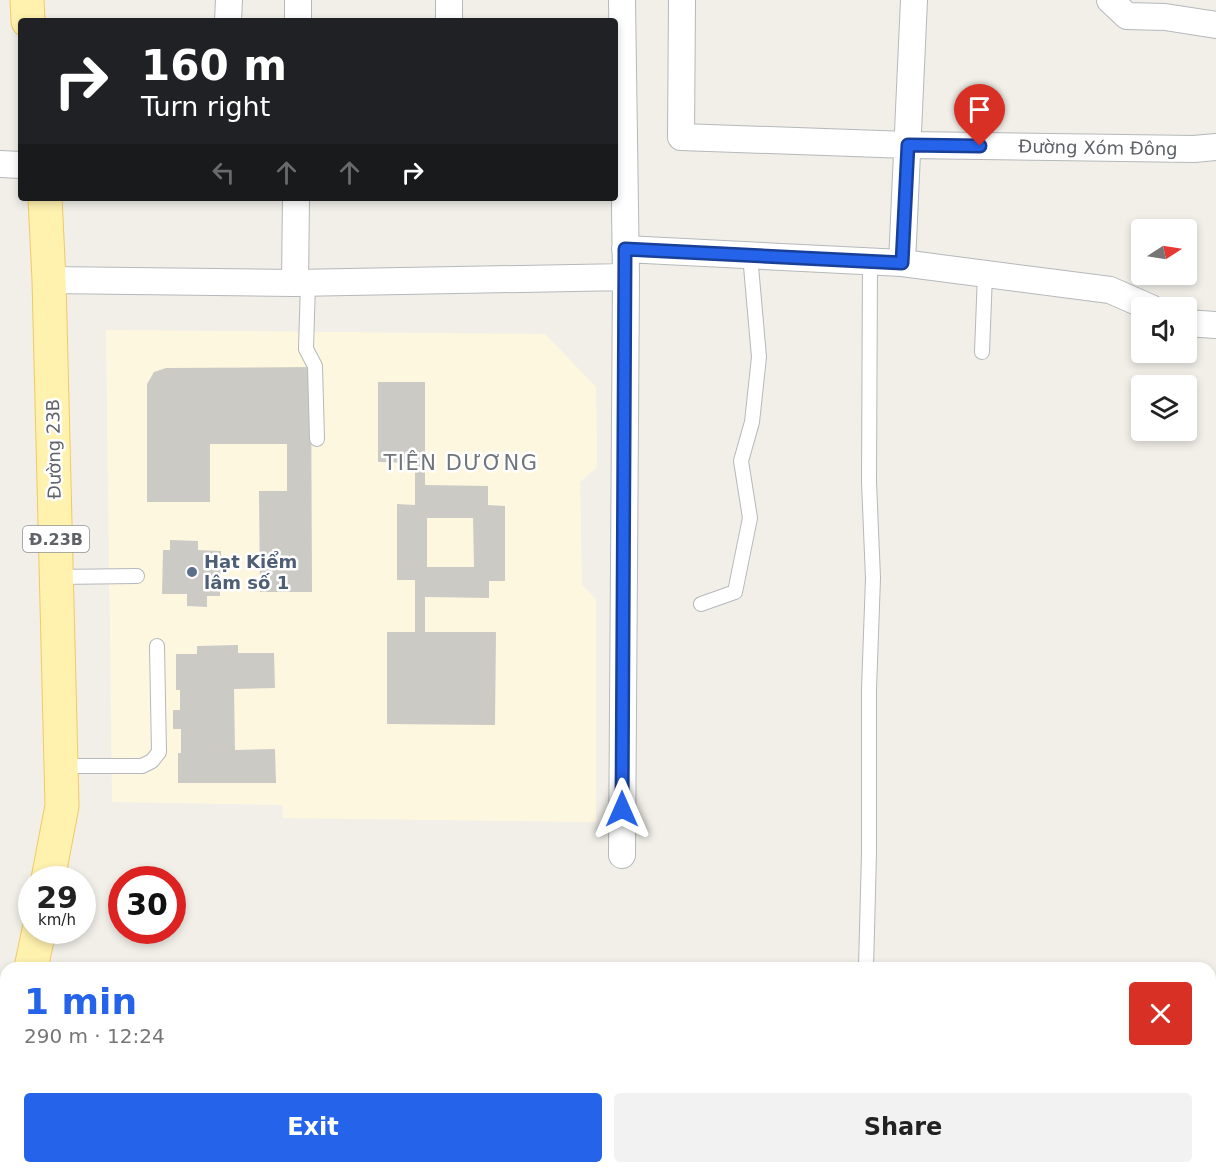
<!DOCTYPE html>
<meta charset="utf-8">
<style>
:root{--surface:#fff;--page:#f2f2f2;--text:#222;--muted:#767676;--accent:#2563eb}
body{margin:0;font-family:"DejaVu Sans",sans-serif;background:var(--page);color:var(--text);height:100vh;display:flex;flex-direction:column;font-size:22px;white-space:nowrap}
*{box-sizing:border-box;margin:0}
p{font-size:20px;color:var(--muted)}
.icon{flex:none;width:33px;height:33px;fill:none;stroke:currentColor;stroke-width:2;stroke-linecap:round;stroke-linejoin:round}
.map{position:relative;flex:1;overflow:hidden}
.panel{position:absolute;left:0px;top:962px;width:1216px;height:212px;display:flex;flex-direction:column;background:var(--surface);border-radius:18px 18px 0 0;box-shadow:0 3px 9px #0003}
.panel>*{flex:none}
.banner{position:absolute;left:18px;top:18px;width:600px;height:183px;border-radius:6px;box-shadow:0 3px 9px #0003;background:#202124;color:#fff;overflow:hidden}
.needle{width:39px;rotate:78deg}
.fabs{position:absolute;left:1131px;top:219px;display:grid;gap:12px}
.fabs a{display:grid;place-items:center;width:66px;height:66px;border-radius:6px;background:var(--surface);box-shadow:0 3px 9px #0003;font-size:30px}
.speed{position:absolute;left:18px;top:866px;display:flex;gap:12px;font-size:30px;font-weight:700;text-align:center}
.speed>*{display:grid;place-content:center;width:78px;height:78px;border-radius:50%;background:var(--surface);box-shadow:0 3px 9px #0003;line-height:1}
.speed small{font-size:15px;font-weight:400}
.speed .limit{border:9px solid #d22;background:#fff;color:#111}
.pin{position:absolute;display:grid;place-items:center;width:51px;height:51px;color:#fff;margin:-62px -26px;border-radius:50% 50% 50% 0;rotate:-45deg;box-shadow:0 0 6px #0007}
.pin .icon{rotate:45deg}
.me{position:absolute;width:66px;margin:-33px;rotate:0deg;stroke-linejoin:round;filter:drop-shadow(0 0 4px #0008)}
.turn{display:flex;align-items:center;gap:21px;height:126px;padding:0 24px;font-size:27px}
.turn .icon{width:78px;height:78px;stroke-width:2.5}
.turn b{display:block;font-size:42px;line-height:51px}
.lanes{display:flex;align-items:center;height:57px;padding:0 24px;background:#0003;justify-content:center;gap:30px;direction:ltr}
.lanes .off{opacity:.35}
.round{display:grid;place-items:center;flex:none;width:63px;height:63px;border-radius:6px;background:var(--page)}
.head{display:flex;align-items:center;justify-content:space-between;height:102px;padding:0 24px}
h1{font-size:36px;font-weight:800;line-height:45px;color:var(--accent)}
.button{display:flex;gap:12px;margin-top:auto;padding:12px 24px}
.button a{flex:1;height:69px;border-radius:6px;background:var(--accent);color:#fff;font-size:24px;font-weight:800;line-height:69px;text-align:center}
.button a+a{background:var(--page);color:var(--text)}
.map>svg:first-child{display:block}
.commercial{fill:#fef7e0}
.building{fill:#cccac5;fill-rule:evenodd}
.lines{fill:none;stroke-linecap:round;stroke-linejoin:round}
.service-casing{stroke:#b5b8bc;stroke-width:16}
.minor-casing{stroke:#b5b8bc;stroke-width:28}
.primary-casing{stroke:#f2c960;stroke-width:35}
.service{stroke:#fff;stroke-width:14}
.minor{stroke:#fff;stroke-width:26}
.primary{stroke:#fff2af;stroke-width:33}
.route-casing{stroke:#184099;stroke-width:15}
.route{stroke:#2563eb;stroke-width:10}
.service-dot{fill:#5c6f8a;stroke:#fff;stroke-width:2}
.labels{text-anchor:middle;stroke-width:5;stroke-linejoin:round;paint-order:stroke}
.shield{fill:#fff;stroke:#8f9295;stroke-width:1.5}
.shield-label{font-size:16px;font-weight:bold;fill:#5f6368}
.street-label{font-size:18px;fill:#5f6368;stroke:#fff}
.service-label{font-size:18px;font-weight:bold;fill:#4e5e75;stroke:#fff;text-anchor:start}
.quarter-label{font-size:21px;letter-spacing:1.5px;fill:#70757a;stroke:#fff}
</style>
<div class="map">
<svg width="1216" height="1172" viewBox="0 0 1216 1172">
<rect width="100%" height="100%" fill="#f1efe8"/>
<path class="commercial" d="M 106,330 L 545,334 L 596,387 L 597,467 L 580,482 L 582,585 L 596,599 L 596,822 L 283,818 L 282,805 L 112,802 Z"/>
<path class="building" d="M 311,367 L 312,592 L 260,592 L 259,491 L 287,491 L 287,444 L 210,444 L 210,502 L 147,502 L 147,384 L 154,372 L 166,368 Z
M 378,382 L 425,382 L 425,485 L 488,486 L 488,505 L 505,506 L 505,581 L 489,581 L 489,598 L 425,597 L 425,632 L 496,632 L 495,725 L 387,724 L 387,632 L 415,632 L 415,580 L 397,580 L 397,504 L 415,505 L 415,463 L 378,462 ZM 427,518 L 473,518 L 474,567 L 427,567 Z
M 170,540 L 198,541 L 198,550 L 221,551 L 220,596 L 207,596 L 207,607 L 187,606 L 187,594 L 162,594 L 163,550 L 170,550 Z
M 238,645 L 238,653 L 274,653 L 275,688 L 234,689 L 235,750 L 275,749 L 276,783 L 178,783 L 178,753 L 181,753 L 181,729 L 173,729 L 173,710 L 180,710 L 180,690 L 176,690 L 176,654 L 197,654 L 197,646 Z"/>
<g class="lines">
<defs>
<path id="service" d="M 308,282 L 306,349 L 315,366 L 317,439
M 982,352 L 985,274
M 57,577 L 137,576
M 701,604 L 735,592 L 750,518 L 741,461 L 752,422 L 759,357 L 750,255
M 61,766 L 142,766 L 152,761 L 159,752 L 157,646
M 866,968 L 869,853 L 869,689 L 873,578 L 869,482 L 870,261
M 863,1172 L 863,1167"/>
<path id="minor" d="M 682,0 L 681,137 L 908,145 L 1194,149 L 1216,147
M 1110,0 L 1127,16 L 1165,17 L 1216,25
M 228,21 L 229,0
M 298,21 L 298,0
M 449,21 L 449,0
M 0,164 L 21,165
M 625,249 L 902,263 L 1110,290 L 1151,308
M 902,263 L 914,0
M 49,280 L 295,283 L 626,277
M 295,283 L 296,198
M 1186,323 L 1216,325
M 622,855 L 626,277 L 622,0
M 581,1167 L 588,1172
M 308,1172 L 310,1167
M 447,1172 L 447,1167"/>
<path id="primary" d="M 27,0 L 28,21
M 45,198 L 49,280 L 62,806 L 48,879
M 31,968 L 39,930
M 0,1048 L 6,1033"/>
</defs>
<use href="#service" class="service-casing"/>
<use href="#minor" class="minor-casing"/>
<use href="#primary" class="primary-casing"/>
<use href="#service" class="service"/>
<use href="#minor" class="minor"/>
<use href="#primary" class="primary"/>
</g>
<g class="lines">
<defs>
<path id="route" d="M 622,809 L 625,249 L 902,263 L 908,145 L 980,146"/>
</defs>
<use href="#route" class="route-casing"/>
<use href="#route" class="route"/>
</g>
<circle class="service-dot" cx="192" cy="572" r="6"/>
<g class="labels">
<rect class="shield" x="23" y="526" width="66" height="26" rx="4.5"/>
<g class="shield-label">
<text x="56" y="545">Đ.23B</text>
</g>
<g class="street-label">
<text transform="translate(1098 148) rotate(1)" y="6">Đường Xóm Đông</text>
<text transform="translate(54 449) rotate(-91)" y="6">Đường 23B</text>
</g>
<g class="service-label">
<text x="204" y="568">Hạt Kiểm<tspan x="204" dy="21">lâm số 1</tspan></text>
</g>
<g class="quarter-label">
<text x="461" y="470">TIÊN DƯƠNG</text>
</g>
</g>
</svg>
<div class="fabs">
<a><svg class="needle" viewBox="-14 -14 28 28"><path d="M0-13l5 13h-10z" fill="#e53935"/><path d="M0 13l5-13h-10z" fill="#767676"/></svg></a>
<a><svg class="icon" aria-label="sound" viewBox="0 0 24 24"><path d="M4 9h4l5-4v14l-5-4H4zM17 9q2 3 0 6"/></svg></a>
<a><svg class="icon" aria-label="layers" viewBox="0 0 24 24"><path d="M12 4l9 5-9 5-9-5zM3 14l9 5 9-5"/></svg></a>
</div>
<div class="speed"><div>29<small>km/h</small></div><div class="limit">30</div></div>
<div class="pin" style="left:980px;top:146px;background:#d93025"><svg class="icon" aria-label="arrive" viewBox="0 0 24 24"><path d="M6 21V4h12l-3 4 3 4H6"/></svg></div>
<svg class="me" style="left:622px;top:809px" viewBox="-20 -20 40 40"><path d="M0-17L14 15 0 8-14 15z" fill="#2563eb" stroke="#fff" stroke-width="4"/></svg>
<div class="banner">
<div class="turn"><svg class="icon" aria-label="right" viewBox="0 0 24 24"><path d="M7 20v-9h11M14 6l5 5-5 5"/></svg><div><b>160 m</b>Turn right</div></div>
<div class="lanes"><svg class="icon off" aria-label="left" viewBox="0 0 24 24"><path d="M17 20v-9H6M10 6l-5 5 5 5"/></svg><svg class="icon off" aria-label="ahead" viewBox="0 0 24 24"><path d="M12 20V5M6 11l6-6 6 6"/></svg><svg class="icon off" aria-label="ahead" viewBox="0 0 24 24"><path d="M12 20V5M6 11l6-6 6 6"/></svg><svg class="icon" aria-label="right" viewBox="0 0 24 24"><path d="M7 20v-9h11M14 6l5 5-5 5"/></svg></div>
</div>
<section class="panel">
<div class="head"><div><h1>1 min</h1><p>290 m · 12:24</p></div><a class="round" style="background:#d93025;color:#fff"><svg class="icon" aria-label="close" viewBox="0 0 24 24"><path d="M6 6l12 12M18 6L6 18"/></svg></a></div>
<div class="button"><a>Exit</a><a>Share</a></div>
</section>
</div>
